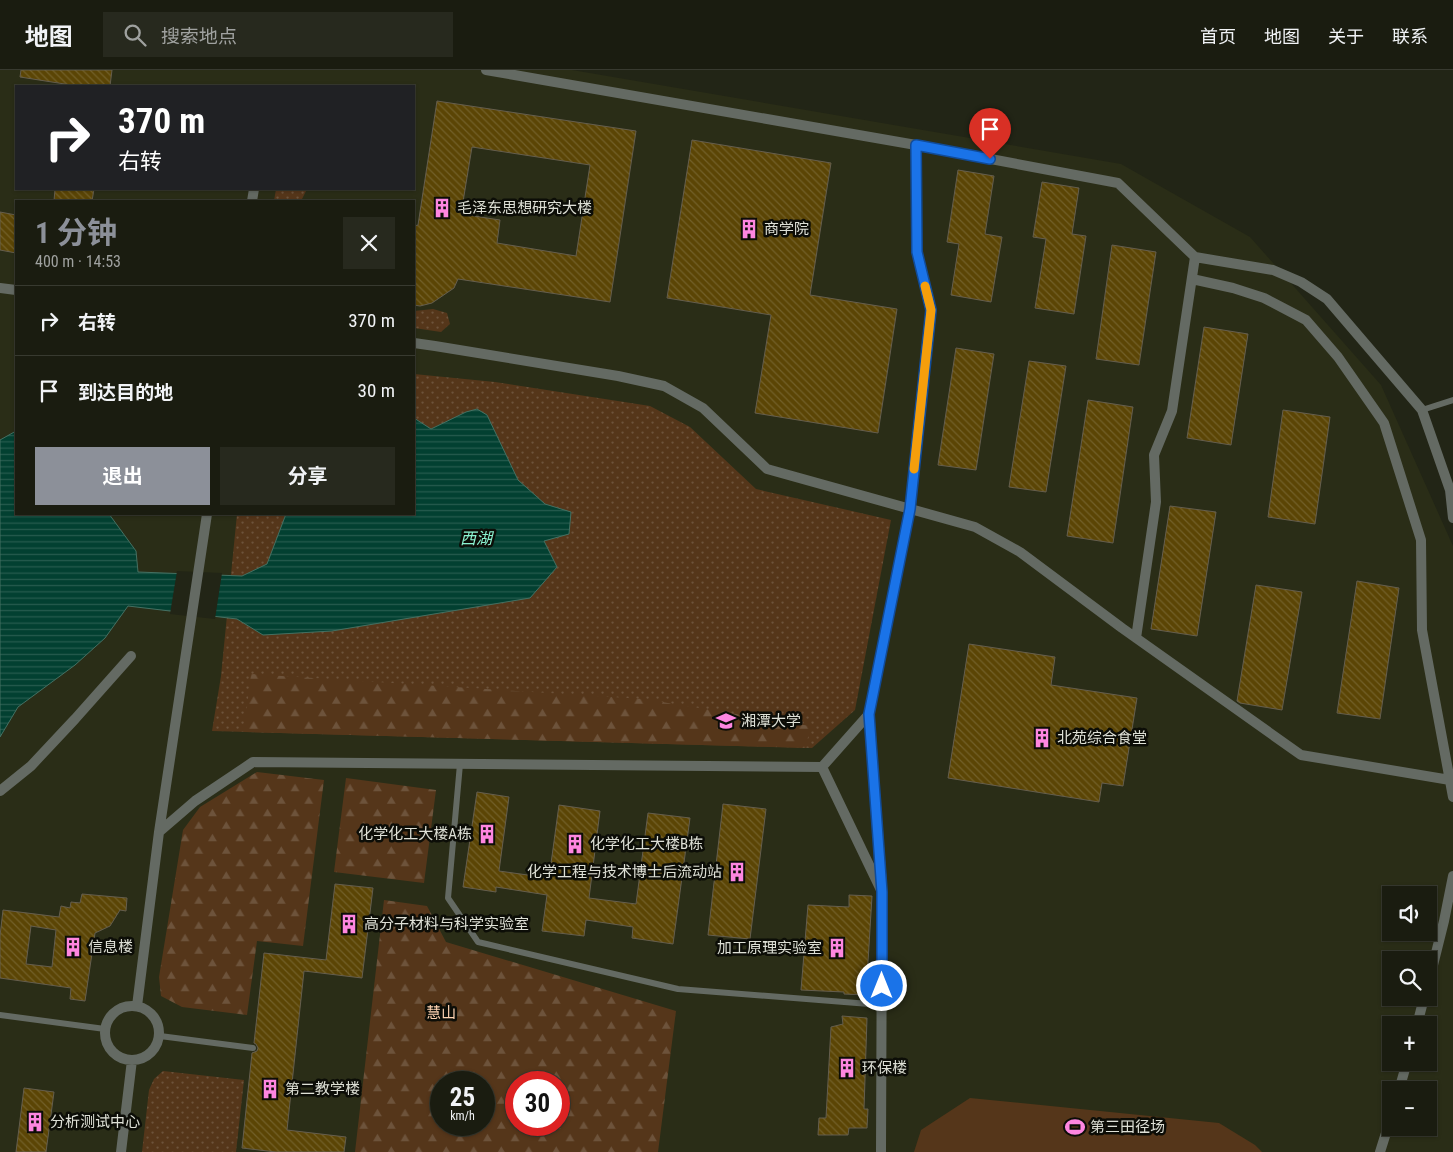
<!DOCTYPE html>
<html lang="zh">
<meta charset="utf-8">
<style>
:root{--surface:#1a1c10;--page:#27291e;--text:#f1f3f6;--muted:#9fa19f;--line:#383a30;--accent:#8c9099}
body{margin:0;font-family:"Roboto Condensed","Noto Sans SC",sans-serif;background:var(--page);color:var(--text);height:100vh;display:flex;flex-direction:column;font-size:19px;white-space:nowrap}
*{box-sizing:border-box;margin:0}
p{font-size:16px;color:var(--muted)}
.icon{flex:none;width:28px;height:28px;fill:none;stroke:currentColor;stroke-width:2;stroke-linecap:round;stroke-linejoin:round}
.map{position:relative;flex:1;overflow:hidden}
.side{position:absolute;left:15px;top:130px;width:400px;height:315px;display:flex;flex-direction:column;background:var(--surface);border-radius:0px;box-shadow:0 1px 4px #0004,0 0 0 1px var(--line)}
.side>*{flex:none}
.banner{position:absolute;left:15px;top:15px;width:400px;height:105px;border-radius:0px;box-shadow:0 1px 4px #0004,0 0 0 1px var(--line);background:#202124;color:#fff;overflow:hidden}
.fabs{position:absolute;left:1382px;top:816px;display:grid;gap:10px}
.fabs a{display:grid;place-items:center;width:55px;height:55px;border-radius:0px;background:var(--surface);box-shadow:0 1px 4px #0004,0 0 0 1px var(--line);font-size:25px}
.speed{position:absolute;left:430px;top:1001px;display:flex;gap:10px;font-size:25px;font-weight:700;text-align:center}
.speed>*{display:grid;place-content:center;width:65px;height:65px;border-radius:50%;background:var(--surface);box-shadow:0 1px 4px #0004,0 0 0 1px var(--line);line-height:1}
.speed small{font-size:12px;font-weight:400}
.speed .limit{border:8px solid #d22;background:#fff;color:#111}
.pin{position:absolute;display:grid;place-items:center;width:42px;height:42px;color:#fff;margin:-51px -21px;border-radius:50% 50% 50% 0;rotate:-45deg;box-shadow:0 0 5px #0007}
.pin .icon{rotate:45deg}
.me{position:absolute;width:55px;margin:-28px;rotate:0deg;stroke-linejoin:round;filter:drop-shadow(0 0 4px #0008)}
.turn{display:flex;align-items:center;gap:18px;height:105px;padding:0 20px;font-size:22px}
.turn .icon{width:65px;height:65px;stroke-width:2.5}
.turn b{display:block;font-size:35px;line-height:42px}
.round{display:grid;place-items:center;flex:none;width:52px;height:52px;border-radius:0px;background:var(--page)}
.head{display:flex;align-items:center;justify-content:space-between;height:85px;padding:0 20px}
h1{font-size:30px;font-weight:700;line-height:38px;color:var(--accent)}
.action{display:flex;gap:10px;margin-top:auto;padding:10px 20px}
.action a{flex:1;height:58px;border-radius:0px;background:var(--accent);color:#fff;font-size:20px;font-weight:700;line-height:58px;text-align:center}
.action a+a{background:var(--page);color:var(--text)}
ul{padding:0;list-style:none}
li{display:flex;align-items:center;gap:15px;height:70px;padding:0 20px;border-top:1px solid var(--line)}
li div{flex:1}
li b{display:block;font-size:19px}
li em{font-style:normal}
header{display:flex;align-items:center;gap:30px;box-sizing:border-box;height:70px;padding:0 25px;background:var(--surface);border-bottom:1px solid var(--line)}
header strong{font-size:24px}
nav{display:flex;gap:28px;margin-inline-start:auto;font-size:18px}
.search{width:350px;height:45px;background:var(--page);display:flex;align-items:center;gap:12px;box-sizing:border-box;padding:0 18px;border-radius:0px;color:var(--muted);font-size:19px}
.map>svg:first-child{display:block}
.built{fill:#2a2d17;fill-rule:evenodd}
.grass{fill:url(#grass-dots)}
.forest{fill:url(#forest-firs);fill-rule:evenodd}
.pitch{fill:#55361a}
.water{fill:url(#water-rules);stroke:#447062}
.pier{fill:#222516}
.building{fill:url(#building-back-hatch);stroke:#655e4e;fill-rule:evenodd}
.lines{fill:none;stroke-linecap:round;stroke-linejoin:round}
.service{stroke:#646a63;stroke-width:6}
.minor{stroke:#646a63;stroke-width:10}
.route-casing{stroke:#114b97;stroke-width:12}
.route{stroke:#1a73e8;stroke-width:9}
.slow{stroke:#f59e0b;stroke-width:9}
.labels{text-anchor:middle;stroke-width:5;stroke-linejoin:round;paint-order:stroke}
.poi-label{font-size:15px;fill:#dee0d6;stroke:#0c0d07;text-anchor:start}
.park-label{font-size:15px;fill:#ffd4b2;stroke:#0c0d07}
.water-label{font-size:16px;font-style:italic;fill:#8bf3d1;stroke:#0c0d07}
</style>
<header>
<strong>地图</strong>
<div class="search"><svg class="icon" aria-label="search" viewBox="0 0 24 24"><circle cx="10" cy="10" r="6"/><path d="M15 15l6 6"/></svg>搜索地点</div>
<nav><a>首页</a><a>地图</a><a>关于</a><a>联系</a></nav>
</header>
<div class="map">
<svg width="1453" height="1082" viewBox="0 0 1453 1082">
<defs>
<pattern id="grass-dots" width="8" height="8" patternUnits="userSpaceOnUse" patternTransform="scale(1.25)"><rect width="8" height="8" fill="#55361a"/><path d="M2 2h.1M6 6h.1" fill="none" stroke="#6d533b" stroke-width="1.8" stroke-linecap="round"/></pattern>
<pattern id="forest-firs" width="22" height="20" patternUnits="userSpaceOnUse" patternTransform="scale(1.25)"><rect width="22" height="20" fill="#55361a"/><path d="M5 1l3.5 6h-7zM16 11l3.5 6h-7z" fill="#6d533b"/></pattern>
<pattern id="water-rules" width="6" height="5" patternUnits="userSpaceOnUse" patternTransform="scale(1.25)"><rect width="6" height="5" fill="#024031"/><path d="M0 2.5h6" fill="none" stroke="#265b4e"/></pattern>
<pattern id="building-back-hatch" width="6" height="6" patternUnits="userSpaceOnUse" patternTransform="scale(1.25)"><rect width="6" height="6" fill="#5b4505"/><path d="M-1 5l2 2M0 0l6 6M5-1l2 2" fill="none" stroke="#726029"/></pattern>
</defs>
<rect width="100%" height="100%" fill="#222516"/>
<path class="built" d="M 0,0 L 572,0 L 1121,94 L 1250,167 L 1381,315 L 1453,476 L 1453,1082 L 0,1082 ZM 16,16 L 414,16 L 414,119 L 16,119 ZM 16,131 L 414,131 L 414,444 L 16,444 ZM 1391,825 L 1429,825 L 1429,862 L 1391,862 ZM 1391,890 L 1429,890 L 1429,928 L 1391,928 ZM 1391,955 L 1429,955 L 1429,992 L 1391,992 ZM 441,1012 L 484,1012 L 484,1055 L 441,1055 ZM 516,1012 L 559,1012 L 559,1055 L 516,1055 ZM 1391,1020 L 1429,1020 L 1429,1058 L 1391,1058 Z"/>
<path class="grass" d="M 276,119 L 307,119 L 301,131 L 274,131 Z
M 433,239 L 447,243 L 450,254 L 441,262 L 414,258 L 414,241 Z
M 414,304 L 495,312 L 650,336 L 690,357 L 756,419 L 891,450 L 855,640 L 812,678 L 212,661 L 221,606 L 237,444 L 414,444 Z
M 163,1001 L 244,1010 L 236,1082 L 142,1082 L 149,1020 L 154,1009 Z"/>
<path class="forest" d="M 251,604 L 643,629 L 810,656 L 806,678 L 244,662 Z
M 257,702 L 324,710 L 303,876 L 257,871 L 247,945 L 182,937 L 161,926 L 159,907 L 183,760 L 200,737 Z
M 346,708 L 436,720 L 424,813 L 334,802 Z
M 384,830 L 427,836 L 446,872 L 676,941 L 658,1082 L 355,1082 ZM 441,1012 L 484,1012 L 484,1055 L 441,1055 ZM 516,1012 L 559,1012 L 559,1055 L 516,1055 Z"/>
<path class="pitch" d="M 970,1028 L 1219,1053 L 1255,1075 L 1262,1082 L 914,1082 L 921,1060 Z"/>
<path class="water" d="M 477,339 L 487,345 L 518,410 L 545,434 L 571,442 L 569,464 L 544,471 L 557,497 L 530,528 L 332,561 L 263,565 L 237,549 L 128,536 L 105,568 L 75,595 L 18,637 L 0,667 L 0,370 L 16,361 L 16,444 L 109,444 L 136,481 L 138,502 L 242,506 L 267,494 L 286,444 L 414,444 L 414,348 L 431,359 L 466,342 Z"/>
<path class="pier" d="M 177,501 L 222,503 L 215,549 L 170,544 Z"/>
<path class="building" d="M 21,0 L 112,0 L 110,16 L 71,16 L 71,15 L 20,7 Z
M 437,31 L 636,61 L 610,232 L 458,209 L 454,218 L 432,233 L 420,236 L 414,235 L 414,156 L 418,155 ZM 472,77 L 590,95 L 576,186 L 497,173 L 500,150 L 461,144 Z
M 692,70 L 831,93 L 810,225 L 897,239 L 878,363 L 755,343 L 771,245 L 667,228 Z
M 958,100 L 994,106 L 985,164 L 1002,167 L 991,232 L 951,225 L 959,174 L 947,172 Z
M 1042,112 L 1079,118 L 1072,164 L 1086,166 L 1074,244 L 1035,238 L 1046,169 L 1033,167 Z
M 55,119 L 94,119 L 92,131 L 54,131 Z
M 0,142 L 16,145 L 16,183 L 0,180 Z
M 1112,175 L 1156,182 L 1139,295 L 1096,289 Z
M 1204,257 L 1248,264 L 1231,375 L 1187,368 Z
M 956,278 L 994,284 L 976,400 L 938,395 Z
M 1029,291 L 1066,296 L 1046,422 L 1009,417 Z
M 1088,330 L 1133,337 L 1113,473 L 1067,466 Z
M 1283,340 L 1330,347 L 1315,454 L 1268,447 Z
M 1170,436 L 1216,442 L 1197,566 L 1151,559 Z
M 1357,511 L 1399,518 L 1380,649 L 1337,643 Z
M 1256,515 L 1302,522 L 1282,640 L 1240,633 L 1237,631 Z
M 969,574 L 1055,587 L 1051,615 L 1137,628 L 1123,716 L 1102,713 L 1099,732 L 948,708 Z
M 477,722 L 509,727 L 499,801 L 549,808 L 559,735 L 600,741 L 589,828 L 636,834 L 648,743 L 690,748 L 673,874 L 632,868 L 633,857 L 586,850 L 584,866 L 542,861 L 547,825 L 496,817 L 496,822 L 463,817 Z
M 723,734 L 766,739 L 750,869 L 708,865 Z
M 335,814 L 373,818 L 362,908 L 304,901 L 287,1060 L 346,1067 L 344,1082 L 276,1082 L 242,1078 L 252,983 L 257,981 L 258,978 L 256,974 L 254,973 L 264,883 L 326,890 Z
M 82,824 L 127,828 L 126,841 L 120,840 L 110,856 L 95,863 L 85,931 L 70,929 L 71,918 L 0,908 L 0,866 L 3,840 L 59,847 L 61,836 L 70,838 L 71,832 L 80,833 ZM 31,856 L 56,860 L 52,897 L 26,894 Z
M 849,825 L 872,826 L 866,925 L 844,924 L 844,922 L 801,920 L 808,835 L 849,837 Z
M 842,946 L 867,948 L 864,1039 L 868,1039 L 867,1058 L 849,1058 L 848,1065 L 818,1065 L 819,1048 L 826,1048 L 831,957 L 843,954 Z
M 24,1018 L 54,1022 L 46,1082 L 16,1082 Z"/>
<g class="lines">
<path class="service" d="M 1422,340 L 1453,330
M 460,694 L 448,828 L 478,872 L 678,919 L 882,935
M 0,945 L 105,959
M 160,966 L 253,978"/>
<path class="minor" d="M 486,0 L 916,75 L 1118,113 L 1195,187 L 1273,200 L 1301,212 L 1327,229 L 1422,340 L 1450,420 L 1453,448
M 252,131 L 254,119
M 1192,209 L 1233,218 L 1264,228 L 1306,250 L 1338,287 L 1384,353 L 1421,470 L 1422,560 L 1453,727
M 0,218 L 16,220
M 414,273 L 435,276 L 618,306 L 664,316 L 703,338 L 767,399 L 975,457 L 1020,482 L 1122,558 L 1301,685 L 1450,710
M 1136,568 L 1156,432 L 1154,385 L 1172,341 L 1195,187
M 869,644 L 882,816
M 822,697 L 869,644 L 910,439 L 931,240 L 917,182 L 916,75
M 0,721 L 31,696 L 75,649 L 131,586
M 159,762 L 207,444
M 1429,911 L 1444,851 L 1453,806
M105 963a27 27 0 1 1 54 0a27 27 0 1 1-54 0Z
M 137,936 L 159,762 L 195,731 L 253,692 L 822,697 L 882,822 L 881,1082
M 1417,955 L 1424,928
M 1399,1020 L 1407,992
M 121,1082 L 132,990
M 1380,1082 L 1391,1047"/>
</g>
<g class="lines">
<defs>
<path id="route" d="M 882,916 L 882,822 L 869,644 L 910,439 L 931,240 L 917,182 L 916,75 L 990,89"/>
</defs>
<use href="#route" class="route-casing"/>
<use href="#route" class="route"/>
<path class="slow" d="M 914,399 L 931,240 L 925,216"/>
</g>
<defs>
<symbol id="building-bare" viewBox="-9 -9 18 18"><path d="M-4-6H4V6H1V3H-1V6H-4ZM-2.5-4.3h1.7v1.8h-1.7ZM.8-4.3h1.7v1.8H.8ZM-2.5-1h1.7V.8h-1.7ZM.8-1h1.7V.8H.8Z" fill="#fe86e0" stroke="#0c0d07" stroke-width="2.5" paint-order="stroke"/></symbol>
<symbol id="university-bare" viewBox="-9 -9 18 18"><path d="M0-5L7-2L0 1L-7-2ZM-4 1L0 2.5L4 1V4Q0 6-4 4Z" fill="#fe86e0" stroke="#0c0d07" stroke-width="2.5" paint-order="stroke"/></symbol>
<symbol id="stadium-bare" viewBox="-9 -9 18 18"><path d="M0-5a6.5 5 0 1 0 0 10a6.5 5 0 1 0 0-10ZM-3.5-1.8h7v3.6h-7Z" fill="#fe86e0" stroke="#0c0d07" stroke-width="2.5" paint-order="stroke"/></symbol>
</defs>
<g fill-rule="evenodd">
<use href="#building-bare" x="428" y="124" width="28" height="28"/>
<use href="#building-bare" x="735" y="145" width="28" height="28"/>
<use href="#university-bare" x="712" y="637" width="28" height="28"/>
<use href="#building-bare" x="1028" y="654" width="28" height="28"/>
<use href="#building-bare" x="473" y="750" width="28" height="28"/>
<use href="#building-bare" x="561" y="760" width="28" height="28"/>
<use href="#building-bare" x="723" y="788" width="28" height="28"/>
<use href="#building-bare" x="335" y="840" width="28" height="28"/>
<use href="#building-bare" x="59" y="863" width="28" height="28"/>
<use href="#building-bare" x="823" y="864" width="28" height="28"/>
<use href="#building-bare" x="833" y="984" width="28" height="28"/>
<use href="#building-bare" x="256" y="1005" width="28" height="28"/>
<use href="#building-bare" x="21" y="1038" width="28" height="28"/>
<use href="#stadium-bare" x="1061" y="1043" width="28" height="28"/>
</g>
<g class="labels">
<g class="poi-label">
<text x="457" y="143">毛泽东思想研究大楼</text>
<text x="764" y="164">商学院</text>
<text x="741" y="656">湘潭大学</text>
<text x="1057" y="673">北苑综合食堂</text>
<text x="472" y="769" text-anchor="end">化学化工大楼A栋</text>
<text x="590" y="779">化学化工大楼B栋</text>
<text x="722" y="807" text-anchor="end">化学工程与技术博士后流动站</text>
<text x="364" y="859">高分子材料与科学实验室</text>
<text x="88" y="882">信息楼</text>
<text x="822" y="883" text-anchor="end">加工原理实验室</text>
<text x="862" y="1003">环保楼</text>
<text x="285" y="1024">第二教学楼</text>
<text x="50" y="1057">分析测试中心</text>
<text x="1090" y="1062">第三田径场</text>
</g>
<g class="park-label">
<text x="441" y="948">慧山</text>
</g>
<g class="water-label">
<text x="476" y="474">西湖</text>
</g>
</g>
</svg>
<div class="fabs">
<a><svg class="icon" aria-label="sound" viewBox="0 0 24 24"><path d="M4 9h4l5-4v14l-5-4H4zM17 9q2 3 0 6"/></svg></a>
<a><svg class="icon" aria-label="search" viewBox="0 0 24 24"><circle cx="10" cy="10" r="6"/><path d="M15 15l6 6"/></svg></a>
<a>+</a>
<a>−</a>
</div>
<div class="speed"><div>25<small>km/h</small></div><div class="limit">30</div></div>
<div class="pin" style="left:990px;top:89px;background:#d93025"><svg class="icon" aria-label="arrive" viewBox="0 0 24 24"><path d="M6 21V4h12l-3 4 3 4H6"/></svg></div>
<svg class="me" style="left:882px;top:916px" viewBox="-20 -20 40 40"><circle r="17" fill="#1a73e8" stroke="#fff" stroke-width="3"/><path d="M0-11L8 9 0 5-8 9z" fill="#fff"/></svg>
<div class="banner">
<div class="turn"><svg class="icon" aria-label="right" viewBox="0 0 24 24"><path d="M7 20v-9h11M14 6l5 5-5 5"/></svg><div><b>370 m</b>右转</div></div>
</div>
<section class="side">
<div class="head"><div><h1>1 分钟</h1><p>400 m · 14:53</p></div><a class="round"><svg class="icon" aria-label="close" viewBox="0 0 24 24"><path d="M6 6l12 12M18 6L6 18"/></svg></a></div>
<ul>
<li><svg class="icon" aria-label="right" viewBox="0 0 24 24"><path d="M7 20v-9h11M14 6l5 5-5 5"/></svg><div><b>右转</b></div><em>370 m</em></li>
<li><svg class="icon" aria-label="arrive" viewBox="0 0 24 24"><path d="M6 21V4h12l-3 4 3 4H6"/></svg><div><b>到达目的地</b></div><em>30 m</em></li>
</ul>
<div class="action"><a>退出</a><a>分享</a></div>
</section>
</div>
